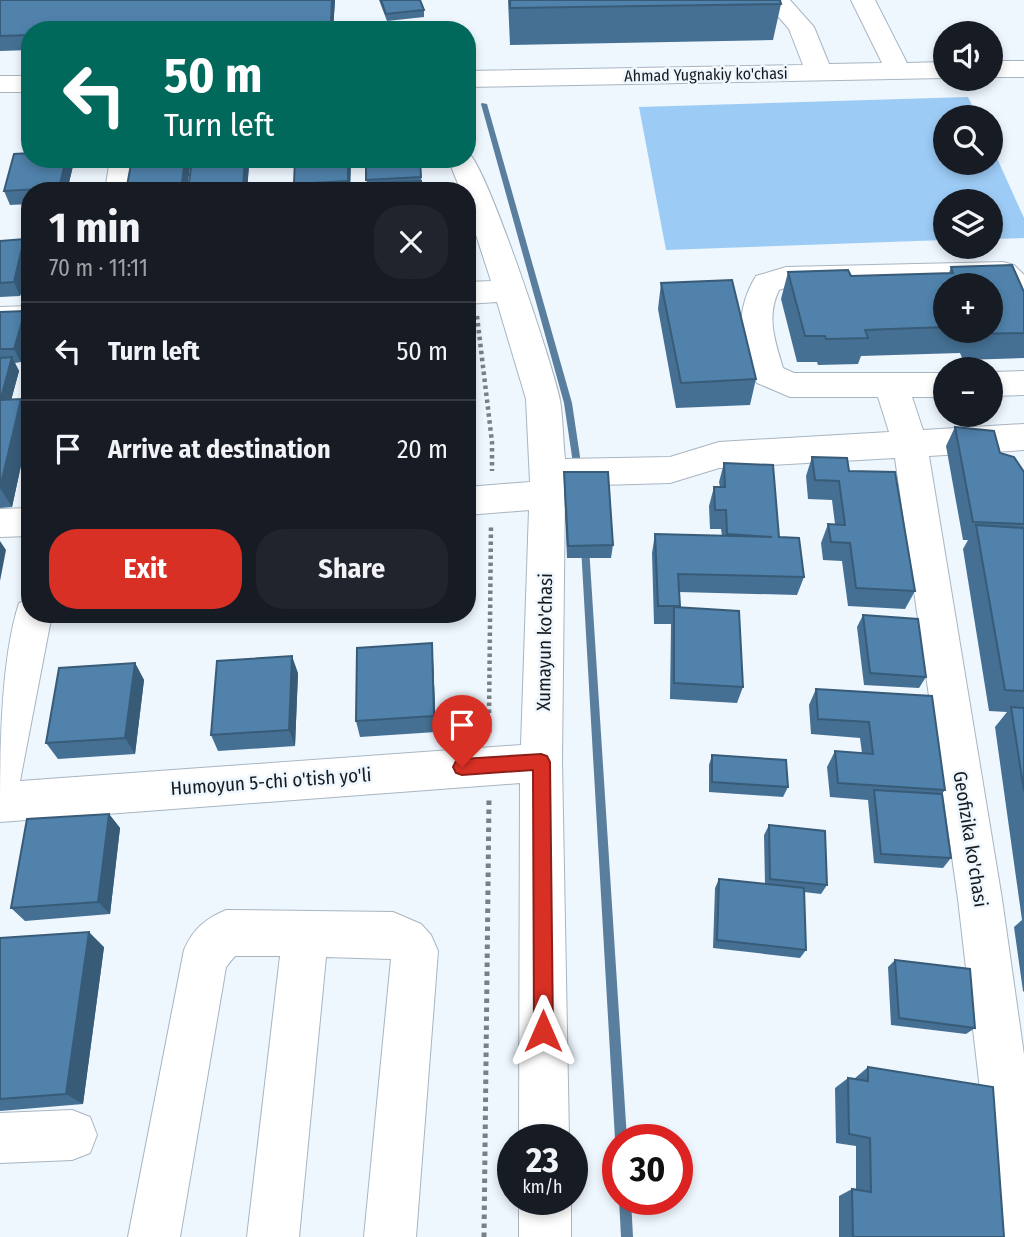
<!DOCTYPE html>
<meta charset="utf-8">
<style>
:root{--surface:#171b24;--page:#20242c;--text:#f1f3f6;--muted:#9ea1a6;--line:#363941;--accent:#d93025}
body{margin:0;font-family:"Fira Sans Condensed",sans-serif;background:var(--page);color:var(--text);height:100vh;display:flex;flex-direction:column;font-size:26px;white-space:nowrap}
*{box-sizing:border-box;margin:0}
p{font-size:23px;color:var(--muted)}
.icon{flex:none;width:38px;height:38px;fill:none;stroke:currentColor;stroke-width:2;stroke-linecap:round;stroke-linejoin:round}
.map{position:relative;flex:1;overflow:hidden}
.details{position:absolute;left:21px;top:182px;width:455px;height:441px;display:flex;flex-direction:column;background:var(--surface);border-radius:28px;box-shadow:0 4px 10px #0003}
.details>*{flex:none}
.hud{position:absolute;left:21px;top:21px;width:455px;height:147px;border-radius:28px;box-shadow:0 4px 10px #0003;background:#00695c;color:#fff;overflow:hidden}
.buttons{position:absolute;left:933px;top:21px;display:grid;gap:14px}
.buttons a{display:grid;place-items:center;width:70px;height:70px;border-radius:50%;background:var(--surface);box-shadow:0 4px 10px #0003;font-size:35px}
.speed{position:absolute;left:497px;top:1124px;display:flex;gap:14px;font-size:35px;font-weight:700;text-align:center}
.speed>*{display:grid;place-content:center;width:91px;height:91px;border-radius:50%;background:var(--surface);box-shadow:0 4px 10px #0003;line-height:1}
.speed small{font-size:18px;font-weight:400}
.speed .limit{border:10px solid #d22;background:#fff;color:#111}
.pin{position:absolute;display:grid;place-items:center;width:60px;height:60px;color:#fff;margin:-72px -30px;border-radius:50% 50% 50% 0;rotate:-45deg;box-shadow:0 0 7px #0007}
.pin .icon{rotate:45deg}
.me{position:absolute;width:77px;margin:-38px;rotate:0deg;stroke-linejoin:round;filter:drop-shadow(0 0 5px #0008)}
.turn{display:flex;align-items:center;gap:24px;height:147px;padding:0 28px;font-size:32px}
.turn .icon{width:91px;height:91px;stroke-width:2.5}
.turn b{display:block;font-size:49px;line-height:60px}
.round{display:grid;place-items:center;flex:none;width:74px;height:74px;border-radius:28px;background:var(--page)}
.headline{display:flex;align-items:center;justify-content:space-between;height:119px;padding:0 28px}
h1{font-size:42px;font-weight:700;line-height:52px}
.action{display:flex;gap:14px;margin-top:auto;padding:14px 28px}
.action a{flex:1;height:80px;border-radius:28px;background:var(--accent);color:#fff;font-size:28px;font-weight:700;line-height:80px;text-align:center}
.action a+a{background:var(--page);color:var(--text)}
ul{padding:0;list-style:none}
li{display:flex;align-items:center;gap:21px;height:98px;padding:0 28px;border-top:2px solid var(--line)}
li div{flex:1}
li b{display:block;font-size:26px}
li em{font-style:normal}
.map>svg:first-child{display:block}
.green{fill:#9ccbf5}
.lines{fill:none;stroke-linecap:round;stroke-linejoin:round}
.stream{fill:#597e9e;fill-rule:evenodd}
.minor-casing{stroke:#a8b5c1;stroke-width:2}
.path-far1{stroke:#797f85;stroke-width:4.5;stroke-dasharray:3.5 3.5;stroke-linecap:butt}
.path{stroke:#797f85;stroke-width:5;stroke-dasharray:4.5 4.5;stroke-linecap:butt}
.minor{fill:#fff;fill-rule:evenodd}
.wall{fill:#457093;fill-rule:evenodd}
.shaded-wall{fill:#385b78}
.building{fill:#5082ab;stroke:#385b78;stroke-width:2}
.route{fill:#d93025;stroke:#8d1f18;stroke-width:2}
.labels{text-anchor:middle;stroke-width:5;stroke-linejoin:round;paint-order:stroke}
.far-street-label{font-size:16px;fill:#161b1f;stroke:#eef6fe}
.street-label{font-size:19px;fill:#161b1f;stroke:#eef6fe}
</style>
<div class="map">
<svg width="1024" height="1237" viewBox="0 0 1024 1237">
<rect width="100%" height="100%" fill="#eef6fe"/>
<path class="green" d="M 968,97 L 978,117 L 945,117 L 945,163 L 990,163 L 991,145 L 1024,218 L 1024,238 L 991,239 L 990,201 L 945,201 L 945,240 L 666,250 L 639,107 Z"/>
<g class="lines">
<path class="stream" d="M 482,103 L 487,104 L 572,403 L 582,470 L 578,473 L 574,470 L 564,403 L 481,104 Z
M 585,544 L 589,547 L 627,1139 L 618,1139 L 618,1143 L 615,1139 L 581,547 Z
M 619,1199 L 631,1199 L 633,1237 L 621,1237 Z"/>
<defs>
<path id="minor" d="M 764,0 L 790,0 L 814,27 L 829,64 L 882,63 L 851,0 L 875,0 L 907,63 L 945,62 L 945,78 L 467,87 L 467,71 L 803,65 L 789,29 Z
M 405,22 L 429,25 L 433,30 L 392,30 L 396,25 Z
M 990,61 L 1024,61 L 1024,77 L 990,77 Z
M 0,76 L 30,76 L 30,92 L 0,92 Z
M 467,152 C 484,157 555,371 560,400 C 563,419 563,440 565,459 L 670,457 L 719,442 L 889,432 L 878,397 L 790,397 L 757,383 C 737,348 735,310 756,276 L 786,267 L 1003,262 L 1014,265 L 1024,275 L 1024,305 L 1013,302 L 995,283 L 788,287 L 779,290 C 766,317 775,341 783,368 L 794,373 L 945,373 L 945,397 L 912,397 L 923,430 L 1024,424 L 1024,450 L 929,456 L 1002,899 L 1024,1055 L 1024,1237 L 997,1237 L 958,899 L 895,458 L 719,468 L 670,483 L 565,486 L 562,762 L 569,1139 L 519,1139 L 520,783 L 0,822 C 0,757 0,661 19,603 L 30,599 L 30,614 L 52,614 L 20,781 L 521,745 L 529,510 L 467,515 L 467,487 L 530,482 L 526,399 L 497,302 L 467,304 L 467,282 L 491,281 L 467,207 L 467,191 L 461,191 L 448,159 L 467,159 Z
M 110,159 L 138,159 L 134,191 L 105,191 Z
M 30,306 L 30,328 L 0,329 L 0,307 Z
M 1024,371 L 1024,395 L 990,396 L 990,372 Z
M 30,508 L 30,536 L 0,537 L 0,509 Z
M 226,910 L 393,912 L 421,924 L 431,935 L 438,951 L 416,1237 L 364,1237 L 391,959 L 326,957 L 299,1237 L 247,1237 L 280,956 L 235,956 L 226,967 L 180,1237 L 128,1237 L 184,950 C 193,929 205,919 226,910 Z
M 72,1110 L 90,1117 L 97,1135 L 90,1153 L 72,1160 L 0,1163 L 0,1113 Z
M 519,1199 L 571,1199 L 571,1237 L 519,1237 Z"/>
</defs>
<use href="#minor" class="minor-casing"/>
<path class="path-far1" d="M 477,316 L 492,442 L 492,471
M 489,720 L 491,525"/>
<path class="path" d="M 489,733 L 489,718
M 484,1237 L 489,798"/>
<use href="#minor" class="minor"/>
</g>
<path class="wall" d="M 0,0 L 335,0 L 333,30 L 30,30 L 30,50 L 0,51 Z
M 379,0 L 420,0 L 424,10 L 424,17 L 387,21 Z
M 508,0 L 780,0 L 781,4 L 773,40 L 510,45 Z
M 192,159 L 249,165 L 247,191 L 188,191 Z
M 295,159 L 351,159 L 350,191 L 295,191 L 294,184 Z
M 366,159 L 420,159 L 422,191 L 367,191 Z
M 73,166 L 67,191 L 30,191 L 30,204 L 10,205 L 4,191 Z
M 24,239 L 28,248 L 30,242 L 30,295 L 26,295 L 23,287 L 20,296 L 0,297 L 0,241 Z
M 951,267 L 1024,292 L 1024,358 L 963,360 L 960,353 L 861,356 L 858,364 L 818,365 L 817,362 L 797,362 L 781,299 L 788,272 L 851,276 L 949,273 ZM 945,285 L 990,331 L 945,331 Z
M 661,283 L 756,379 L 750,405 L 676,408 L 658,309 Z
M 25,311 L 30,322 L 30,331 L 21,362 L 15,363 L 19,371 L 11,400 L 21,399 L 30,417 L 30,424 L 12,507 L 0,508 L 0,312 Z
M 955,427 L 1000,453 L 1024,472 L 1024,992 L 1023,991 L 1014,927 L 1022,920 L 995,727 L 1007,712 L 989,711 L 963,549 L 968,540 L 963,540 L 946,446 Z
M 812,457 L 849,471 L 915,591 L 905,609 L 848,606 L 842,561 L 823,560 L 821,543 L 828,524 L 835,524 L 832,500 L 808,499 L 806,476 Z
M 724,463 L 779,537 L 804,577 L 797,595 L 679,592 L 679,608 L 743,687 L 737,703 L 670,699 L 671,624 L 654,624 L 652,553 L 655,534 L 722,536 L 721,529 L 710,529 L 709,506 L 714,487 L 720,487 L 719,482 Z
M 564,472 L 613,545 L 611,558 L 567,558 L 564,486 Z
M 863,615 L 926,677 L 919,688 L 864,685 L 857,627 Z
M 432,643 L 433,660 L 436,732 L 360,737 L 356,721 Z
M 135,663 L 144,680 L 135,754 L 58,759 L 46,743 Z
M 298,673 L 295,746 L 218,751 L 211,735 Z
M 816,689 L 932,696 L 945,790 L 942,794 L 951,858 L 943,868 L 874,863 L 868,800 L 830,797 L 827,767 L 835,751 L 862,753 L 860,738 L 811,734 L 809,705 Z
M 712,755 L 788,787 L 783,797 L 709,792 L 709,765 Z
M 109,814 L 120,828 L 110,914 L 25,921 L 11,908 Z
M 769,825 L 827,885 L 821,894 L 804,892 L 806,950 L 800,958 L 713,948 L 715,888 L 719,879 L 765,884 L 764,835 Z
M 0,938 L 104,947 L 83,1104 L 0,1111 Z
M 895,960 L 975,1028 L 966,1034 L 891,1025 L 888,967 Z
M 868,1067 L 1004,1237 L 839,1237 L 839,1196 L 852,1189 L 856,1190 L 856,1146 L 836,1143 L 835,1088 L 848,1078 L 854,1079 Z"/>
<path class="shaded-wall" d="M 332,0 L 335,0 L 333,30 L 332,30 L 331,24 Z
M 66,159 L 71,159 L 73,166 L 67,191 L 60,191 L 59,188 Z
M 185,159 L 188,159 L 190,167 L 187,191 L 181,191 Z
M 245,159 L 248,159 L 249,165 L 247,191 L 244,191 L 243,187 Z
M 348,159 L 351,159 L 350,191 L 348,181 Z
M 24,239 L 30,252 L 20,281 L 23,287 L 20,296 L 14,282 Z
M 25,311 L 30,322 L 30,331 L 21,362 L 14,349 Z
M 12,357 L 19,371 L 8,412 L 1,398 Z
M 21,399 L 30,417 L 30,424 L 12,507 L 0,488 Z
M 0,541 L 6,550 L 0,581 Z
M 432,643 L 433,660 L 436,732 L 434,716 Z
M 292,656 L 298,673 L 295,746 L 289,730 Z
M 135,663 L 144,680 L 135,754 L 125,738 Z
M 109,814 L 120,828 L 110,914 L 98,902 Z
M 89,932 L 104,947 L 83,1104 L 66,1094 Z"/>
<path class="building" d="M 0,0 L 332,0 L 331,24 L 180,30 L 30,30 L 30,35 L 0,36 Z
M 381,0 L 420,0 L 424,10 L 386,14 Z
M 510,0 L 780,0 L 781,4 L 510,8 Z
M 30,153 L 30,159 L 66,159 L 59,188 L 4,191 L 14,154 Z
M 132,159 L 185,159 L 181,190 L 126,191 Z
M 192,159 L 245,159 L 243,187 L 188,190 Z
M 295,159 L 348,159 L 348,181 L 294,184 Z
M 366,159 L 420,159 L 421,177 L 366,180 Z
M 421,181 L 422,191 L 367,191 L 367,183 Z
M 24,239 L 14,282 L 0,283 L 0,241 Z
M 30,242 L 30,281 L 20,281 Z
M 1012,265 L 1024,292 L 1024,333 L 975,334 L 974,331 L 990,331 L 990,285 L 945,285 L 945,327 L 865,330 L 868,338 L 826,339 L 825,336 L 805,336 L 788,272 L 848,270 L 851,276 L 953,273 L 951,267 Z
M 732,280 L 756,379 L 681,383 L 661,283 Z
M 25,311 L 14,349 L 0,349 L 0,312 Z
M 12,357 L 1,398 L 0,398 L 0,358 Z
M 21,399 L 0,488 L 0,400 Z
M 955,427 L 994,431 L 1000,453 L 1014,457 L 1024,472 L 1024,524 L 973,522 Z
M 812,457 L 847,458 L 849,471 L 895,472 L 915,591 L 856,588 L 850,543 L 831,542 L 828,524 L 845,525 L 839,481 L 815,480 Z
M 724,463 L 773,465 L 779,537 L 799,538 L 804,577 L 678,574 L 680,606 L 658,606 L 655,534 L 772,537 L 727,534 L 726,510 L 715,510 L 714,487 L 725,487 Z
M 564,472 L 608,472 L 613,545 L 568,546 Z
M 976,525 L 1024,528 L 1024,691 L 1005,690 Z
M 674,607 L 739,611 L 743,687 L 674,683 Z
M 863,615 L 918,619 L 926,677 L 870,673 Z
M 432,643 L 434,716 L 356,721 L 357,648 Z
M 292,656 L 289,730 L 211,735 L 217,661 Z
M 135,663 L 125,738 L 46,743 L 59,668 Z
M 816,689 L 932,696 L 945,790 L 838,783 L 835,751 L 873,754 L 869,722 L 818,719 Z
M 1011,707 L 1024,708 L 1024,791 Z
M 712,755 L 786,760 L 788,787 L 712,782 Z
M 874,790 L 942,794 L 951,858 L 881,854 Z
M 109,814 L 98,902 L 11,908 L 27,819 Z
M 769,825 L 825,831 L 827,885 L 770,879 Z
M 719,879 L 804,888 L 806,950 L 717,940 Z
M 89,932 L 66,1094 L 0,1099 L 0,938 Z
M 895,960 L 970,969 L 975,1028 L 899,1018 Z
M 868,1067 L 993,1087 L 1004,1237 L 853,1237 L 852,1189 L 871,1192 L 870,1138 L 849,1134 L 848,1078 L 868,1081 Z"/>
<path class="route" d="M 541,754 L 547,756 L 550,762 L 553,1031 L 550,1038 L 543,1041 L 536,1038 L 534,1031 L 533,770 L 462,775 L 456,773 L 453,767 L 456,761 L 462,759 Z"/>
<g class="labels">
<g class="far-street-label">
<text transform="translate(706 74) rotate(-1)" y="6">Ahmad Yugnakiy ko'chasi</text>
</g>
<g class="street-label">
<text transform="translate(544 642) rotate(-89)" y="7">Xumayun ko'chasi</text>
<text transform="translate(271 781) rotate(-4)" y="7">Humoyun 5-chi o'tish yo'li</text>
<text transform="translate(971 839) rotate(81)" y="7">Geofizika ko'chasi</text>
</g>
</g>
</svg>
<div class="buttons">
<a><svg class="icon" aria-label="sound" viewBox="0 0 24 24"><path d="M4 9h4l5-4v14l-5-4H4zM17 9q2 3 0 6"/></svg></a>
<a><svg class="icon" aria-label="search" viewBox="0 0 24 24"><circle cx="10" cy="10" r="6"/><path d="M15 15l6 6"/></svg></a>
<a><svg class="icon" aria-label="layers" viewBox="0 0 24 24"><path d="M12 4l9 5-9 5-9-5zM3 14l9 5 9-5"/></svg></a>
<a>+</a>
<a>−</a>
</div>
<div class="speed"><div>23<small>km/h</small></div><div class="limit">30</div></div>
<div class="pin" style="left:462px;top:767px;background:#d93025"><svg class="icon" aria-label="arrive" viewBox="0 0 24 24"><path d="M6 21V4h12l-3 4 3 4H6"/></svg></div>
<svg class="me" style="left:543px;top:1031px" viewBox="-20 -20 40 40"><path d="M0-17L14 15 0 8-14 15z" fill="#d93025" stroke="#fff" stroke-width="4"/></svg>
<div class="hud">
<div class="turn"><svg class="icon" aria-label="left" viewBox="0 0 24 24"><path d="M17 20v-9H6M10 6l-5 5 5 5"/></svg><div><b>50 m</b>Turn left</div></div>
</div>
<section class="details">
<div class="headline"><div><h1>1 min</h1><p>70 m · 11:11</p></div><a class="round"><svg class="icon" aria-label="close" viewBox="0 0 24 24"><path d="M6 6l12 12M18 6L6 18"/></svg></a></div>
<ul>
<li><svg class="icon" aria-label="left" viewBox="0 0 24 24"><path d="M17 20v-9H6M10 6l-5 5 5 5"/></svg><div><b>Turn left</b></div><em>50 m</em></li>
<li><svg class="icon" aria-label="arrive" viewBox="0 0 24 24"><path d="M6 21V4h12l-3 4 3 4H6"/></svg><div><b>Arrive at destination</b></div><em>20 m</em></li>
</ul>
<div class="action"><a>Exit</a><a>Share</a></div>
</section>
</div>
